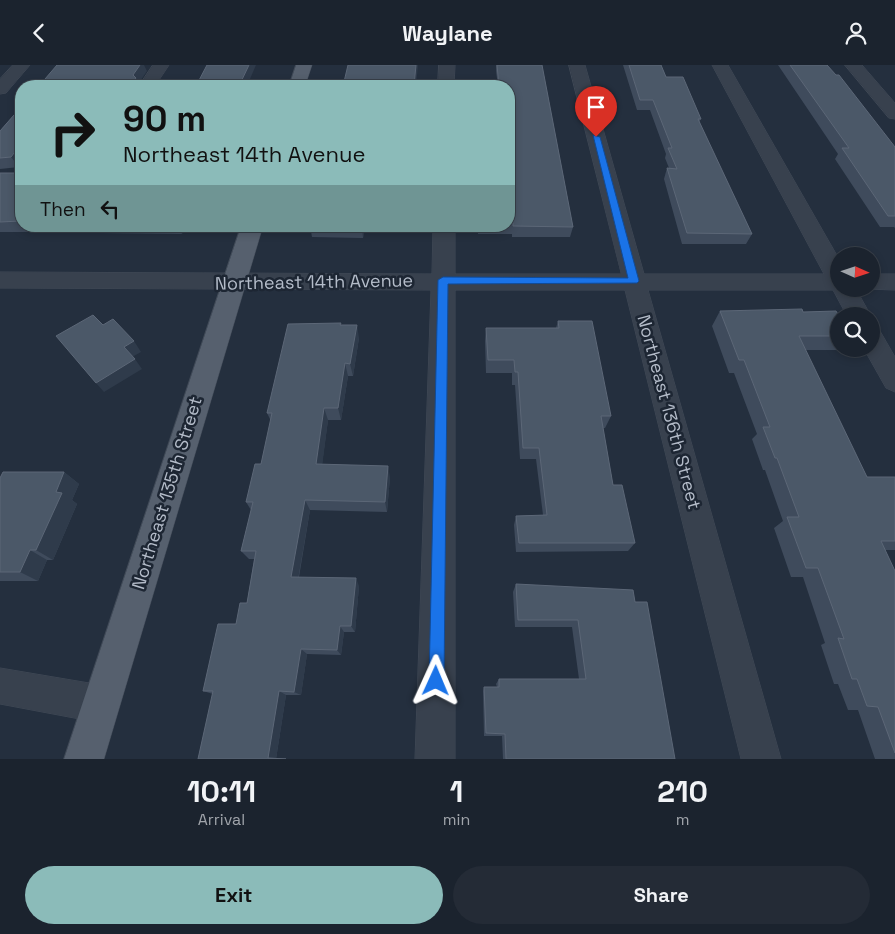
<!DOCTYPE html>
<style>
:root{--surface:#1b232e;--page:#242b36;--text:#f1f3f6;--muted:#a0a4aa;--line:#39404a;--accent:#8bbbb9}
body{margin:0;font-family:"Space Grotesk",sans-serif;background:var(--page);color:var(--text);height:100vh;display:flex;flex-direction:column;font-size:19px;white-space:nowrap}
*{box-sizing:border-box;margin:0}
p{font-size:16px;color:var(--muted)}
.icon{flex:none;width:28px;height:28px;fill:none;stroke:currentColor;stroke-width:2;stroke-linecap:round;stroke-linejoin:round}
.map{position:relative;height:694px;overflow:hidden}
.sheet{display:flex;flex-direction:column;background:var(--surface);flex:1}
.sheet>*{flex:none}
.top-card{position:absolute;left:15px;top:15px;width:500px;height:152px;border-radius:20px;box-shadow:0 2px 8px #0003,0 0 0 1px var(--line);background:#8bbbb9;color:#111;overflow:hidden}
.needle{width:32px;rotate:93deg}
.tools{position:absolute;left:830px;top:182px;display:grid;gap:10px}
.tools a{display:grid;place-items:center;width:50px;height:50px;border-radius:50%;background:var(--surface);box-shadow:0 2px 8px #0003,0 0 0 1px var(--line);font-size:25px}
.pin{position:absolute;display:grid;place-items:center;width:42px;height:42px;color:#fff;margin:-51px -21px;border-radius:50% 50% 50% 0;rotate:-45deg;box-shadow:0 0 5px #0007}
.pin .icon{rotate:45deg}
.me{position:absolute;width:55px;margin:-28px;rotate:1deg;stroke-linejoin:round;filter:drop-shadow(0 0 4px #0008)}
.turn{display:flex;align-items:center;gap:18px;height:105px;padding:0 25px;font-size:22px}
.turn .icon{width:65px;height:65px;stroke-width:2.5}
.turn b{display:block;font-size:35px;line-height:42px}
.then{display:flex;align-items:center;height:48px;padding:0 25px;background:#0003;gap:10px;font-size:19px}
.eta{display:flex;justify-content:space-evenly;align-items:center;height:85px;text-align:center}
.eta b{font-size:30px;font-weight:700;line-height:35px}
.button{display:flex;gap:10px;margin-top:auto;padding:10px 25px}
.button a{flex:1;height:58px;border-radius:30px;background:var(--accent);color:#111;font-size:20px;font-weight:700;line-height:58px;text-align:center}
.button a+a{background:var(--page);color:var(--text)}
header{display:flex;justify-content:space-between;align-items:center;height:65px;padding:0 25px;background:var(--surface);font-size:22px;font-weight:700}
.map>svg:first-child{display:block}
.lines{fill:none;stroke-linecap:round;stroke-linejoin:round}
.minor-casing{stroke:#414a57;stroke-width:1}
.major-casing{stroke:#414a57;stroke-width:1}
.minor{fill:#38414e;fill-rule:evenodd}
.major{fill:#56606e;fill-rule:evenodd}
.wall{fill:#3f4b5c}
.shaded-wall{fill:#2f3b4b}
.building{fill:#4b5868;stroke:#5c6777}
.route{fill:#1a73e8;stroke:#114b97}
.labels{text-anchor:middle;stroke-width:5;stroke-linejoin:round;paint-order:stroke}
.street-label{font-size:18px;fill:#b4bcc9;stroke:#1d2633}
</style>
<header><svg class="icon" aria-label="back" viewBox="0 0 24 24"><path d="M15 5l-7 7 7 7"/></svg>Waylane<svg class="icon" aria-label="person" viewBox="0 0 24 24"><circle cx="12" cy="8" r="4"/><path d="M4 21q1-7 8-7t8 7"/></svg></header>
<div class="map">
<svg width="895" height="694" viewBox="0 0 895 694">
<rect width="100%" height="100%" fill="#242f3e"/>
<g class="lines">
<defs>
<path id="minor" d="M 13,0 L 30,0 L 6,28 L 0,29 L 0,14 Z
M 153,0 L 169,0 L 155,21 L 139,21 Z
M 439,0 L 455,0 L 454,21 L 438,21 Z
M 569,0 L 585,0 L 644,209 L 824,209 L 712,0 L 728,0 L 839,194 L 839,224 L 856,224 L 871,251 L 847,251 L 833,225 L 648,225 L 781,694 L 741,694 L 625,225 L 455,225 L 455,694 L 415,694 L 431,225 L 0,223 L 0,207 L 432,209 L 433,161 L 455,161 L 455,209 L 621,209 Z
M 845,0 L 862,0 L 895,38 L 895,54 L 889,53 Z
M 871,209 L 895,209 L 895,225 L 866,224 L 871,224 Z
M 871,264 L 880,266 L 895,292 L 895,327 L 886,323 L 864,284 L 871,284 Z
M 0,603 L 101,620 L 114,626 L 120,639 L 114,652 L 101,658 L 0,639 Z"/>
<path id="major" d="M 296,0 L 312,0 L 305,21 L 289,21 Z
M 241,161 L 263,161 L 104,694 L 64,694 Z"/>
</defs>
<use href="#minor" class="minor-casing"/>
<use href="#major" class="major-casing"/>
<use href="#minor" class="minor"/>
<use href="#major" class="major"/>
</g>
<path class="wall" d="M 496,0 L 542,0 L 573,162 L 570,172 L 512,172 L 512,169 L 478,169 L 478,161 L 509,161 L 509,21 L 498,21 L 496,6 Z
M 623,0 L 661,0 L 666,12 L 701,54 L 699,57 L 752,169 L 746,179 L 682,179 L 664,114 L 667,103 L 669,103 L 665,93 L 666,89 L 650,45 L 637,45 Z
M 778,0 L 827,0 L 895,82 L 895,163 L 894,162 L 880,162 L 835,94 L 838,89 Z
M 21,42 L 21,99 L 19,102 L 0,104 L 0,66 Z
M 0,108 L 21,108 L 21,161 L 185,161 L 182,169 L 96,168 L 95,167 L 0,167 Z
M 310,161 L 365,161 L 363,173 L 312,172 Z
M 720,246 L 803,247 L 839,251 L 839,283 L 837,285 L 805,285 L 867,412 L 895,412 L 895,485 L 885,485 L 895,506 L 895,694 L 875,694 L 858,645 L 848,645 L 838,619 L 834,619 L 821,580 L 825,578 L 803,512 L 791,512 L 774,463 L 783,456 L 765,405 L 763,405 L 752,374 L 757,369 L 734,308 L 729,308 L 712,261 Z
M 558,256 L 611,351 L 605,363 L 603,363 L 613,420 L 635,478 L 628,486 L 516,487 L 514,460 L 516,451 L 543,450 L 536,394 L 520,394 L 515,320 L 512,320 L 512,308 L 486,308 L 485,276 L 486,263 L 556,263 Z
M 341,260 L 359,273 L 353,311 L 348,311 L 341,355 L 328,355 L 322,399 L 390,412 L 387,447 L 310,445 L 299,512 L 359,521 L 355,567 L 344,567 L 341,590 L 307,589 L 301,630 L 286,630 L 276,694 L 288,694 L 198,694 L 213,629 L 203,626 L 247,538 L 254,494 L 249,494 L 241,486 L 251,445 L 246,437 L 261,399 L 271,356 L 267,348 Z
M 64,407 L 79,419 L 72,435 L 77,439 L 53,495 L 47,495 L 38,516 L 0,516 L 0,413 Z
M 516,519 L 635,537 L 675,694 L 503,694 L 502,671 L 484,671 L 483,626 L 484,622 L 497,622 L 496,619 L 499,614 L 579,614 L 572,562 L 515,562 L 513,527 Z"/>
<path class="shaded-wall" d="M 140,0 L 144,0 L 147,6 L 139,18 L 140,21 L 130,21 L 133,10 Z
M 249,0 L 256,0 L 247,21 L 239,21 Z
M 416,0 L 418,0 L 416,21 L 414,21 Z
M 21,79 L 21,99 L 19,102 L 11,92 Z
M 178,161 L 185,161 L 182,169 Z
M 362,161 L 365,161 L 363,173 L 362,162 Z
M 357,260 L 359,273 L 353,311 L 350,299 Z
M 134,276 L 141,287 L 132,292 L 124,282 Z
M 135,294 L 142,304 L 104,327 L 96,318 Z
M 345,298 L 348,311 L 341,355 L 338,343 Z
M 324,343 L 328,355 L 321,410 L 316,399 Z
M 388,401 L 390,412 L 387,447 L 385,437 Z
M 64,407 L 79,419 L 72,435 L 77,439 L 53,495 L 36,485 L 56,427 Z
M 305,435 L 310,445 L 297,520 L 291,512 Z
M 30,485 L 47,495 L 38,516 L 20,507 Z
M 356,513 L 359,521 L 355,567 L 351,561 Z
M 340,561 L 344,567 L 341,590 L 337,585 Z
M 301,584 L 307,589 L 301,630 L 294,627 Z
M 279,626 L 286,630 L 276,694 L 268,693 Z"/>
<path class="building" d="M 57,0 L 140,0 L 133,10 L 136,13 L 130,21 L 39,21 Z
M 207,0 L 249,0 L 239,21 L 196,21 Z
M 348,0 L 416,0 L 414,21 L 343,21 Z
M 497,0 L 542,0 L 573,162 L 513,161 L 513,158 L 509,158 L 509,21 L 499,21 Z
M 629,0 L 661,0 L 666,12 L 683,12 L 701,54 L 698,54 L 752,169 L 687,168 L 667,103 L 677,104 L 668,83 L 672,83 L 653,35 L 640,35 Z
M 790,0 L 827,0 L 836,10 L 839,10 L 895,82 L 895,151 L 888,151 L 842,83 L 849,83 Z
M 21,42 L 21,79 L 11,92 L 0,93 L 0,66 Z
M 0,108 L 21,108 L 21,156 L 0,157 Z
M 310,161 L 362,161 L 362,162 Z
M 802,244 L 803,247 L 836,246 L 839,251 L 839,271 L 799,271 L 867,412 L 895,412 L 895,476 L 881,476 L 895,506 L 895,688 L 878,642 L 867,641 L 857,614 L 852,614 L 838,573 L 844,574 L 818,503 L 806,503 L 787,452 L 799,452 L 777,393 L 775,393 L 763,362 L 770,362 L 744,295 L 739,295 L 720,246 Z
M 93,250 L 103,260 L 113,254 L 134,276 L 124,282 L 135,294 L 96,318 L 56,271 Z
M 558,256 L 592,256 L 611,351 L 601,351 L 613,420 L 622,420 L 635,478 L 519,478 L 516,451 L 547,450 L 539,383 L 523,383 L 518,307 L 515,307 L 514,295 L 488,295 L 486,263 L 559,263 Z
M 341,258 L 340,260 L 357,260 L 350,299 L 345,298 L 338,343 L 324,343 L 316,399 L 388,401 L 385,437 L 305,435 L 291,512 L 356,513 L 351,561 L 340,561 L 337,585 L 301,584 L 294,627 L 279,626 L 268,693 L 286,694 L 198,694 L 213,626 L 203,626 L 218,559 L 236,559 L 240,538 L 247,538 L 256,486 L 241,486 L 253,437 L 246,437 L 255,399 L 261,399 L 272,348 L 267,348 L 288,259 Z
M 3,407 L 64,407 L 56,427 L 62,428 L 36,485 L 30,485 L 20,507 L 0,507 L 0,413 Z
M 516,519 L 633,525 L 635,537 L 647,537 L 675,694 L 506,694 L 505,669 L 486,668 L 484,622 L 499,622 L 499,614 L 586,614 L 578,555 L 518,555 Z"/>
<path class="route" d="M 593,70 L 600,72 L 639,216 L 637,218 L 448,219 L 444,616 L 442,621 L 436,624 L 431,621 L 429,616 L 438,215 L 443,212 L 628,213 Z"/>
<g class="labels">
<g class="street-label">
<text transform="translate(314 217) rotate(-1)" y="6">Northeast 14th Avenue</text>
<text transform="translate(669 347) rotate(75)" y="6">Northeast 136th Street</text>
<text transform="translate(167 428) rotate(-73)" y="6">Northeast 135th Street</text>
</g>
</g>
</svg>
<div class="tools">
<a><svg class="needle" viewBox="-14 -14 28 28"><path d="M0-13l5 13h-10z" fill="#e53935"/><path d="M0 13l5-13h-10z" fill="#a0a4aa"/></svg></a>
<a><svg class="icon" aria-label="search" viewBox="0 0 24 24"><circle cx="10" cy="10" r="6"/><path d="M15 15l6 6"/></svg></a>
</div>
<div class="pin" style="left:596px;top:72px;background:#d93025"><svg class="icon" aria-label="arrive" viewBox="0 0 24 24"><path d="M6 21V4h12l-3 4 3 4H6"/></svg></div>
<svg class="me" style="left:436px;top:616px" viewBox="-20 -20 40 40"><path d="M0-17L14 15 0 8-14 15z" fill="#1a73e8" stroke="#fff" stroke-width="4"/></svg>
<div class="top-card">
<div class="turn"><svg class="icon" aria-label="right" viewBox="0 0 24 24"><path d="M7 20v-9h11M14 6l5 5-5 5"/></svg><div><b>90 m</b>Northeast 14th Avenue</div></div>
<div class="then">Then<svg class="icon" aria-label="left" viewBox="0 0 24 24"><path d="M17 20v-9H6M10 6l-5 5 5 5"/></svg></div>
</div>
</div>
<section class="sheet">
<div class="eta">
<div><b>10:11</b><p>Arrival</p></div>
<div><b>1</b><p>min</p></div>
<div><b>210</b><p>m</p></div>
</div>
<div class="button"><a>Exit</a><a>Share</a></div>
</section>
